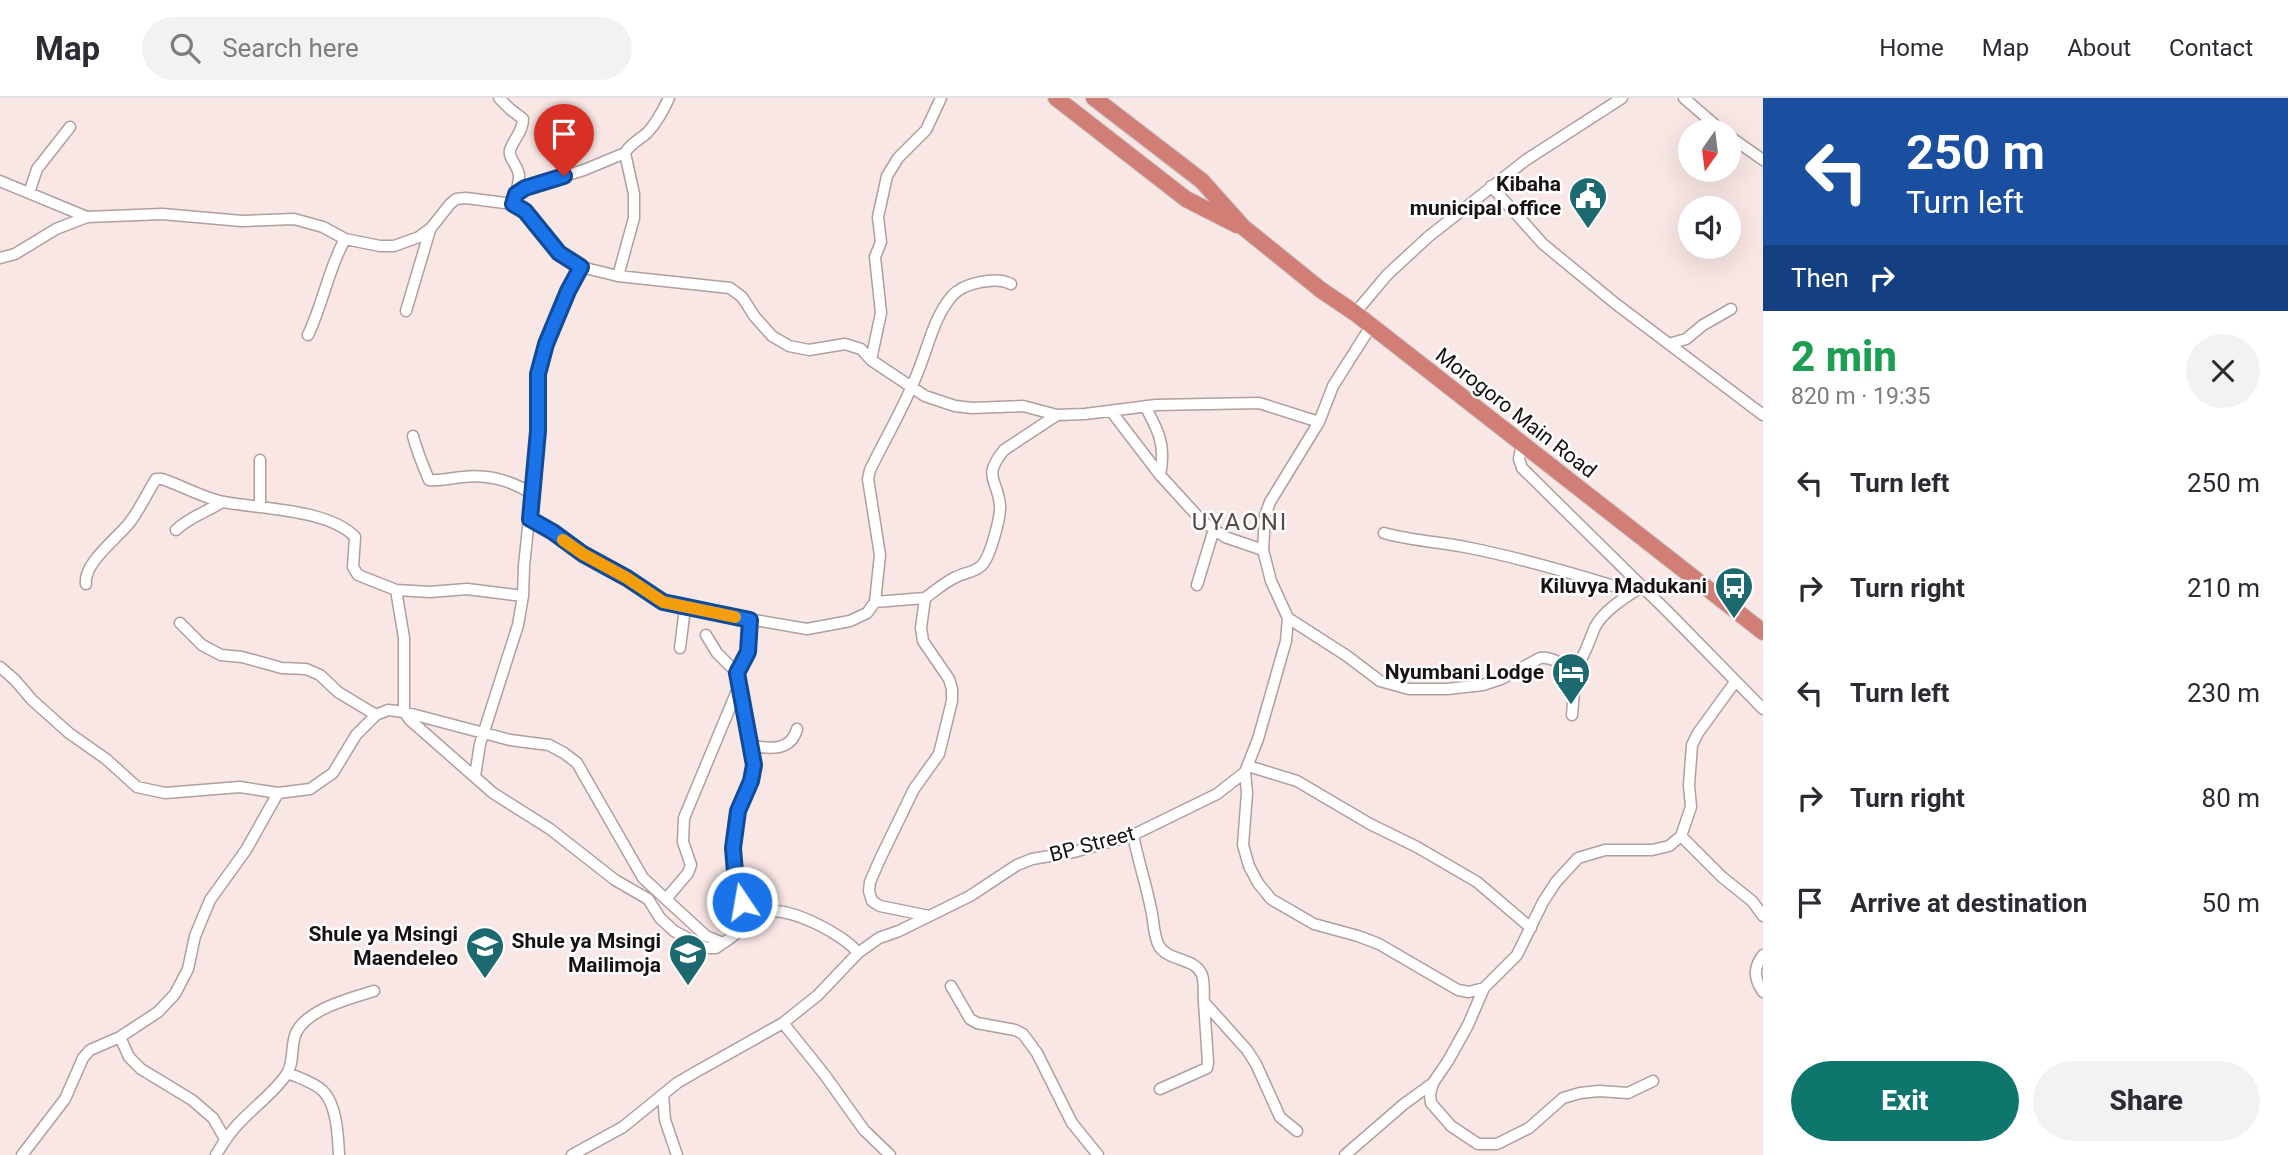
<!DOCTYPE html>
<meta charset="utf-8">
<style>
:root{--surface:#fff;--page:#f2f2f3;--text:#2b2b33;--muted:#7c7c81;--line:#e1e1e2;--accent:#0f766e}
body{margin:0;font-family:Roboto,sans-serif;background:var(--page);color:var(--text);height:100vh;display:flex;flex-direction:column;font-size:26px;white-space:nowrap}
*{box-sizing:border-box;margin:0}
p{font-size:23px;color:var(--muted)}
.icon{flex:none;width:38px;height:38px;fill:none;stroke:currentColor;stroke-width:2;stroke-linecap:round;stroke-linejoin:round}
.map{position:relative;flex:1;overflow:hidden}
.panel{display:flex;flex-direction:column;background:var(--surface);width:525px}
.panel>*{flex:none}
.guide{background:#1a4fa0;color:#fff;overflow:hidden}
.needle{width:46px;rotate:194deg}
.tools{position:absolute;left:1678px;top:21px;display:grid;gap:14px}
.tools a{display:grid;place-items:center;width:63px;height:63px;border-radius:50%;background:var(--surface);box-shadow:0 7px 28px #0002;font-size:35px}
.pin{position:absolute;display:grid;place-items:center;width:60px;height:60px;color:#fff;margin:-72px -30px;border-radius:50% 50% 50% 0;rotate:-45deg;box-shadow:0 0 7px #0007}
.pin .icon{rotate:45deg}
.me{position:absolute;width:77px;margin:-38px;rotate:348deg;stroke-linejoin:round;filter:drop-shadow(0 0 5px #0008)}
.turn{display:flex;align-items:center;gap:24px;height:147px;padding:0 28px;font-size:32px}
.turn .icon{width:91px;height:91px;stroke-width:2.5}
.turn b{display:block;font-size:49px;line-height:60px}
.then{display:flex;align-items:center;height:66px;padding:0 28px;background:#0003;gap:14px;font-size:26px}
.round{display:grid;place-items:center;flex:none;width:74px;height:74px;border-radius:37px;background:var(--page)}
.overview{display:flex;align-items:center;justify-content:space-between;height:119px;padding:0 28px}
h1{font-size:42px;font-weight:800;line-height:52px;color:#1e9e55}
.button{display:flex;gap:14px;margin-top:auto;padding:14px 28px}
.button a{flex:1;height:80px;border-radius:42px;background:var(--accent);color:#fff;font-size:28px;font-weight:800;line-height:80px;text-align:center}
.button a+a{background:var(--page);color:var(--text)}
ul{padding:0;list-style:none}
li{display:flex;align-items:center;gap:21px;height:105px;padding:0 28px}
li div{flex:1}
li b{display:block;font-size:26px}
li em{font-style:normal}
header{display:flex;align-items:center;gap:42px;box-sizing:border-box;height:98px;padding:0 35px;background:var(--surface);border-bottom:2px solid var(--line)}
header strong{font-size:33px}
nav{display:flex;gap:38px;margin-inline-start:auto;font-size:24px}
.search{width:490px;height:63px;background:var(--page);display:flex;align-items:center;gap:18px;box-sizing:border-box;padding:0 24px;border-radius:38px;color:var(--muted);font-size:26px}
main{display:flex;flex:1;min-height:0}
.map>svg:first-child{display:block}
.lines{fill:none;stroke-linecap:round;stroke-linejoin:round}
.minor-casing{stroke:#af9f9d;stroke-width:13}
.highway-casing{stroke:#cccbcb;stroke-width:18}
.minor{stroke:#fff;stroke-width:10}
.highway{stroke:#d17e77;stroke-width:16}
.route-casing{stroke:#114b97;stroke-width:18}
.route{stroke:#1a73e8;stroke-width:12}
.slow{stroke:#f59e0b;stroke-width:12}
.labels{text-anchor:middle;stroke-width:5;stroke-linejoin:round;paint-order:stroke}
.poi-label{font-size:21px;font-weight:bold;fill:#171211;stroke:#fff;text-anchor:end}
.street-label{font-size:21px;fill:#171211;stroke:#fff}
.quarter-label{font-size:24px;letter-spacing:2px;fill:#574947;stroke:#fff}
</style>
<header>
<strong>Map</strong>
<div class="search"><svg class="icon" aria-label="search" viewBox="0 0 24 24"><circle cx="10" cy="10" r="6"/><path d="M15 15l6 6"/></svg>Search here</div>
<nav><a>Home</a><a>Map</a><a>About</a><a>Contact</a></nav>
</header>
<main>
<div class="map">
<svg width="1763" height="1057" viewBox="0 0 1763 1057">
<rect width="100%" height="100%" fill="#f9e7e5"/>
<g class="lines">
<defs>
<path id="minor" d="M 499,0 L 510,11 L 523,21 C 523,34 514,40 510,52 C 508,61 519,68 519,78 C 519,87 515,98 513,106
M 1684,0 L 1722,33
M 1729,38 L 1763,62
M 0,83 L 87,119
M 1491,88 L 1543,146 L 1616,206 L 1763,317
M 29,95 L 37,71 L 70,29
M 516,96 L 525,90 L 584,72 L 625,55
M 0,160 L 15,156 L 56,131 L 87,119 L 162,116 L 242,123 L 294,121 L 323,129 L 345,141 L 380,148 L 394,148 L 419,139 L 431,130 L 450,106 L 456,101 L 466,100 L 513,106 L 525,113 L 559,154 L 581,169 L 618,178 L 730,190 L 742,199 L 755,219 L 772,238 L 789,248 L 809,252 L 845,246 L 861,251 L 871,262 L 925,298 L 955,308 L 972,310 L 1023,308 L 1057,317 L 1085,316 L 1156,307 L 1259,305 L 1319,324
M 618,178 L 634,120 L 634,96 L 625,55 C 630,46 639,42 647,35 C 657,25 663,12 669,0
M 406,213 L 430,132
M 1355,215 L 1387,177 L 1428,139 L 1526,62 L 1622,0
M 308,237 C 323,206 328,172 345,141
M 1669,246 L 1686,241 L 1703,227 L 1731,211
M 871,262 L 881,215 L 875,159 L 881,144 L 878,119 L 887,78 L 898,60 L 926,32 L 941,0
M 1145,308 C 1159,334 1166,347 1160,377
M 1111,313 L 1160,377 L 1202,423 L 1225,439 L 1263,452
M 413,338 C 417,353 423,368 429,382 C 441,383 451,380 463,379 C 488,376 512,383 532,396
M 1522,346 L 1519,361 L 1522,370 L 1669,515 L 1763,611
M 260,362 L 260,409
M 530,421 L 553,434 L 583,456 L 627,480 L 653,499 L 685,510 L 807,531 L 850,523 L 867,515 L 875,504 L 925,500
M 176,432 C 189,419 207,414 222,404
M 1384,435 C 1412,443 1441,444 1470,450 C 1525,461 1579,477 1633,494
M 86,486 C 83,465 118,440 130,424 C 140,411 147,395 156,381 L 162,381 C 183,388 203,400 224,404 C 260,411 329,411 355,439 L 353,469 L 358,477 L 396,492 L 430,494 L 467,491 L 523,498
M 1197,487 L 1214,431
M 396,492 L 404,540 L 404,614 L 410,622 L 493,695 L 550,731 L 615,782 L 648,801 L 660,820 L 674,833 L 706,850 L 716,850 L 723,845
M 875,504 L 880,457 L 868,381 L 870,372 C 886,339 906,306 919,271 C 929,246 934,219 952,198 C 963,185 996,178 1011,186
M 1288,520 L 1347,558 L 1380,583 L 1409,591 L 1447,591 L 1483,587 L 1501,581 L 1540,560 C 1554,558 1563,570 1576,569 C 1585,558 1589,543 1595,529 C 1604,512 1626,499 1641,489
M 180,525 L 202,547 L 221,557 L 242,559 L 282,570 L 306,571 L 320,577 L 338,594 L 376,617
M 706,537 L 717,555 L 737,575
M 680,550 L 685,510
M 0,569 L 15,582 L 32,602 L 69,635 L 106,661 L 137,689 L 165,695 L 240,689 L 278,695 L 310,691 L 333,675 L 356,637 L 376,617 L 388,612 L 404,614 L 510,642 L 549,647 L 564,655 L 577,665 L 643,780 L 706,838 L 723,845 C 738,837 750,819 767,814 C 789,808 845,837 858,855
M 1572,617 L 1576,569
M 752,648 C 771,651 791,653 797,631
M 1248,668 L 1297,683 L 1370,726 L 1417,749 L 1477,784 L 1531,830
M 1245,674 L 1247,695 L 1243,747 L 1249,768 L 1258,785 L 1271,801 L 1314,826 L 1358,838 L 1379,846 L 1458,892 L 1469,894 L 1484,890 L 1517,857 L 1543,804 L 1556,784 L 1578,760 L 1605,752 L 1652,752 L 1669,748 L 1681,738 L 1691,709 L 1689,687 L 1692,647 L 1698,635 L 1735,584
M 475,678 L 480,646 L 518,527 L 523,498 L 524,468 L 538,333 L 538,276 L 551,232 L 568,193 L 581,169
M 1133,737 C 1138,762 1146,786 1151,811 C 1154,822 1153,837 1159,848 C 1169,864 1195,859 1202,877 C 1205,886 1203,895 1204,904 L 1247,952 L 1256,966 L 1280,1019 L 1297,1033
M 1681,738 L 1722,779 L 1752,803 L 1763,818
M 666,801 L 688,775 L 691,767 L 683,744 L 684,720 L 739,588
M 929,818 L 880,808 L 872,803 L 869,793 L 870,784 L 880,761 L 914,691 L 939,656 L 952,603 L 952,591 L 949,581 L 923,543 L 921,530 L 925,500 C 935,493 945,484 956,479 C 964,475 975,474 981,468 C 990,461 1001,418 1000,407 C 997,380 982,379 1004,352 L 1057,317
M 749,824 L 735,774 L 733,750 L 738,713 L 751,683 L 754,667 L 737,575 L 750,548 L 750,522
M 1763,857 C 1753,870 1754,881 1763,894
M 951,888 L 970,921 L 977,925 L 1015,932 L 1023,936 L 1037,955 L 1072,1025 L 1098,1057
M 783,925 L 824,976 L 864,1032 L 890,1057
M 120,939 L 129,959 L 141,971 L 192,1002 L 213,1020 L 225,1041
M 288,975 C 299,980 314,984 323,993 C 337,1007 338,1038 339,1057
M 1433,985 L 1430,996 L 1431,1005 L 1451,1028 L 1478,1046 L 1497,1046 L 1529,1030 L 1563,1000 L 1580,995 L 1599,993 L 1628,995 L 1653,983
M 1160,991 L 1207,970 L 1208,965 L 1204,904
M 663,997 L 665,1022 L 677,1057
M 22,1057 L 65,1001 L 83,960 L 90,952 L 120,939 L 158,914 L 175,896 L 188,871 L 195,838 L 210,802 L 246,752 L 278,695
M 216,1057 C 224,1043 233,1030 245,1019 C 259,1005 275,993 286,977 C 295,965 290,948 296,935 C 307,911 351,900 374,893
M 572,1057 L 623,1029 L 677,985 L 694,975 L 783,925 L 818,897 L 858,855 L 879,840 L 899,833 L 970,798 L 1017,767 L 1032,761 L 1074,754 L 1133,737 L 1217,696 L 1245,674 L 1258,641 L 1286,543 L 1288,520 L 1271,483 L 1263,452 L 1265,418 L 1270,404 L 1319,324 L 1333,288 L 1371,228
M 1345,1057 L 1404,1006 L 1433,985 L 1448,963 L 1468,927 L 1484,890"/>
<path id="highway" d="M 1056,0 L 1186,101 L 1237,127
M 1094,0 L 1202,83 L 1243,129 L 1321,192 L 1355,215 L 1763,534"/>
</defs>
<use href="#minor" class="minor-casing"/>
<use href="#highway" class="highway-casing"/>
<use href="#minor" class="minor"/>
<use href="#highway" class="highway"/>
</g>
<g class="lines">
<defs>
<path id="route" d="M 564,78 L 525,90 L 516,96 L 513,106 L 525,113 L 559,155 L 581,169 L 568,193 L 546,246 L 538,276 L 538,333 L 530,421 L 553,434 L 583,456 L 627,480 L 663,504 L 750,522 L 748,554 L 737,575 L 754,667 L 751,683 L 738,713 L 733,750 L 735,774 L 742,804"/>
</defs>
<use href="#route" class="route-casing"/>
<use href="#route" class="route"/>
<path class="slow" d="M 563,442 L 583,456 L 627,480 L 663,504 L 735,519"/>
</g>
<defs>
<symbol id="civic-pin" viewBox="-11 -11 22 30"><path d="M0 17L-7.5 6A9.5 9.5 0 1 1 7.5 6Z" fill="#1c696f" stroke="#fff"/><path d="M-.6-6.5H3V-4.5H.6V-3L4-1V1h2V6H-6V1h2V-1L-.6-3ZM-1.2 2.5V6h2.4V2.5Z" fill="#fff"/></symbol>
<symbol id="bus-pin" viewBox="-11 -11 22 30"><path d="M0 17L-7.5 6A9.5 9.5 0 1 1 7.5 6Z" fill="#1c696f" stroke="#fff"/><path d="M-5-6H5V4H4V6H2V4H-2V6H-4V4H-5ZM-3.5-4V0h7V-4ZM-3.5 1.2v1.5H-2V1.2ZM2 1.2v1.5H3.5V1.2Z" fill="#fff"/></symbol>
<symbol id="hotel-pin" viewBox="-11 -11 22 30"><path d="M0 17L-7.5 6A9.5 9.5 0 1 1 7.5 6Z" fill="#1c696f" stroke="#fff"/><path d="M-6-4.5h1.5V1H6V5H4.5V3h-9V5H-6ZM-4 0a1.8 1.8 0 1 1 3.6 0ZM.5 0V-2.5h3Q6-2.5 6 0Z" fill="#fff"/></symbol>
<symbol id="school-pin" viewBox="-11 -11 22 30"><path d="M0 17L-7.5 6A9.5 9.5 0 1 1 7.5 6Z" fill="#1c696f" stroke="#fff"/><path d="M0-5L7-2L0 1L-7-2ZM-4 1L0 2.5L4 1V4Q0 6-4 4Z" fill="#fff"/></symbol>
</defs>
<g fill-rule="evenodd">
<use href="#civic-pin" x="1566" y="76" width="44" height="60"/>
<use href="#bus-pin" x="1712" y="466" width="44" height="60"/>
<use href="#hotel-pin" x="1549" y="552" width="44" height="60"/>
<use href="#school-pin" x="463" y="826" width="44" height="60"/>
<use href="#school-pin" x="666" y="833" width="44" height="60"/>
</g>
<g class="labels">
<g class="poi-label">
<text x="1561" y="93">Kibaha<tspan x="1561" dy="24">municipal office</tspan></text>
<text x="1707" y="495">Kiluvya Madukani</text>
<text x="1544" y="581">Nyumbani Lodge</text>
<text x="458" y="843">Shule ya Msingi<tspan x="458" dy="24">Maendeleo</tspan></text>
<text x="661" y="850">Shule ya Msingi<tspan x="661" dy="24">Mailimoja</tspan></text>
</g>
<g class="street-label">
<text transform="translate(1516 315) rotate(38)" y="7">Morogoro Main Road</text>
<text transform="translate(1092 746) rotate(-15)" y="7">BP Street</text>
</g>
<g class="quarter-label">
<text x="1240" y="432">UYAONI</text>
</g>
</g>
</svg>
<div class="tools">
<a><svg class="needle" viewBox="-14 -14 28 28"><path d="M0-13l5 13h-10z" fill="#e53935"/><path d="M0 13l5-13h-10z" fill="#7c7c81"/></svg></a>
<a><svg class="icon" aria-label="sound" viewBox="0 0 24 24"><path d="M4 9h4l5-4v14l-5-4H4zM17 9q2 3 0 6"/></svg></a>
</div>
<div class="pin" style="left:564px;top:78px;background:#d93025"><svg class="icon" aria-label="arrive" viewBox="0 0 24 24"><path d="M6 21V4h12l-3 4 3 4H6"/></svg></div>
<svg class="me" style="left:742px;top:804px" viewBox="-20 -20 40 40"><circle r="17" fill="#1a73e8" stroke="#fff" stroke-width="3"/><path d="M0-11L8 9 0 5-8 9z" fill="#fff"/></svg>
</div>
<section class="panel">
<div class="guide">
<div class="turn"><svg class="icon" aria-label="left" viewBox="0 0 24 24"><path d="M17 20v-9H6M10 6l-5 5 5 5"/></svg><div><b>250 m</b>Turn left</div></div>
<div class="then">Then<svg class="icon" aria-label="right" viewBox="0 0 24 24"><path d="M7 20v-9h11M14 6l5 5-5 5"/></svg></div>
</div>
<div class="overview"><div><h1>2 min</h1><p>820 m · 19:35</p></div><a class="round"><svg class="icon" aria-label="close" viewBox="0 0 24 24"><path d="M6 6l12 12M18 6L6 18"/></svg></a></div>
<ul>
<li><svg class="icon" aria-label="left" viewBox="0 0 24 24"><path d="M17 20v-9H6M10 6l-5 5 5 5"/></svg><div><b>Turn left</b></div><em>250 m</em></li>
<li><svg class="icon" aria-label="right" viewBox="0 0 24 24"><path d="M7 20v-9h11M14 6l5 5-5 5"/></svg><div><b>Turn right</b></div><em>210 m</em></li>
<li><svg class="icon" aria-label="left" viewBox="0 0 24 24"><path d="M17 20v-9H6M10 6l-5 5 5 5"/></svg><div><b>Turn left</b></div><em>230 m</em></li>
<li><svg class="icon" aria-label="right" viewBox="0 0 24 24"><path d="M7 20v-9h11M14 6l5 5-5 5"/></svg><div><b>Turn right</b></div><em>80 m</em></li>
<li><svg class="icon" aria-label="arrive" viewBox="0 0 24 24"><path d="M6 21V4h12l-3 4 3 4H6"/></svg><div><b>Arrive at destination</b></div><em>50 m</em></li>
</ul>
<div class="button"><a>Exit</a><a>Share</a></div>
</section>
</main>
